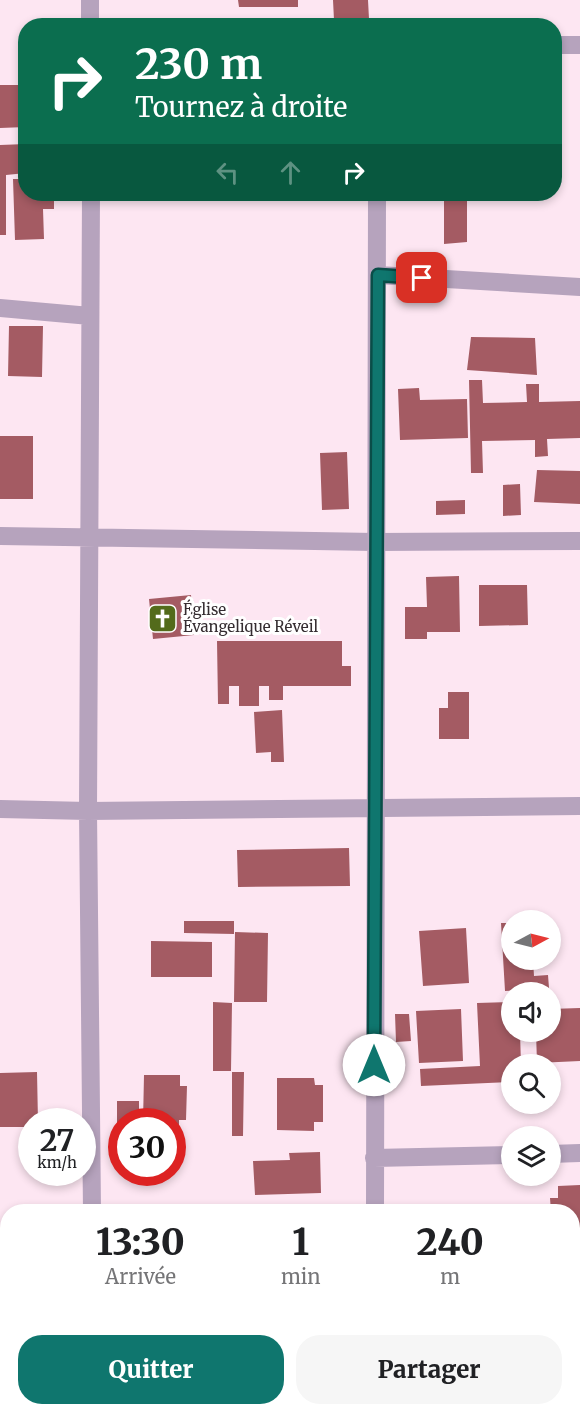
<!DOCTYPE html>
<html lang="fr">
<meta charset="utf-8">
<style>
:root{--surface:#fff;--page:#f6f6f6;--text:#202124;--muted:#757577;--accent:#0f766e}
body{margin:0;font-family:Merriweather,serif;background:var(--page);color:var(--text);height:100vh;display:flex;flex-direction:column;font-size:22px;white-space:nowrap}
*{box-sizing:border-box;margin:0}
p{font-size:20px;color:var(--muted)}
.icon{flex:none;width:33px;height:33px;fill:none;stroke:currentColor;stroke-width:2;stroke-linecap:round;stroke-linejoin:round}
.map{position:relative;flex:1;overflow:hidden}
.panel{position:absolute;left:0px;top:1204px;width:580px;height:212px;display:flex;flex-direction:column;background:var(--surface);border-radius:24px 24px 0 0;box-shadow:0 3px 9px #0003}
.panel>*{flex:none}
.top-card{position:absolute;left:18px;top:18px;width:544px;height:183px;border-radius:24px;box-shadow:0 3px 9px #0003;background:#0b6e4f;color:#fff;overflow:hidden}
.needle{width:39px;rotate:83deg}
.tools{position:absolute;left:501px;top:910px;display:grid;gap:12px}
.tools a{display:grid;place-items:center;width:60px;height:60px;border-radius:50%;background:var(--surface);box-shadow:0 3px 9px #0003;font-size:30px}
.speed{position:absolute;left:18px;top:1108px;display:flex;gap:12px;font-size:30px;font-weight:700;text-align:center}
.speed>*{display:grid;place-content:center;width:78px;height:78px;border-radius:50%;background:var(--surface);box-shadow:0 3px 9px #0003;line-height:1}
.speed small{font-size:15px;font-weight:400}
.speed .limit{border:9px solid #d22;background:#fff;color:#111}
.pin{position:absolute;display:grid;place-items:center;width:51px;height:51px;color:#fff;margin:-26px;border-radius:12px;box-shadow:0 3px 9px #0006}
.me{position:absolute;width:66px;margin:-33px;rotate:0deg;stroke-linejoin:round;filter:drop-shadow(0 0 4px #0008)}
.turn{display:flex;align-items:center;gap:21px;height:126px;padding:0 18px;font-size:27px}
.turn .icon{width:78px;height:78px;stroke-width:2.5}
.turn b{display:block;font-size:42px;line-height:51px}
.lanes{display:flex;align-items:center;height:57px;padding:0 18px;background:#0003;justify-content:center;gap:30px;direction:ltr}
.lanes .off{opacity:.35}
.eta{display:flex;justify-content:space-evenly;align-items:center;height:102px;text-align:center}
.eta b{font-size:36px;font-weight:800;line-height:42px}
.primary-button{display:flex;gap:12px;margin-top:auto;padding:12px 18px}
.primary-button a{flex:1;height:69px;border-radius:24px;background:var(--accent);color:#fff;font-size:24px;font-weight:800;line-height:69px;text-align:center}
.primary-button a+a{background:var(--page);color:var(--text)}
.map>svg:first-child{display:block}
.building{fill:#a45b63}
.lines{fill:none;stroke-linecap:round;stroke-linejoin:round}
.minor{stroke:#b6a3bd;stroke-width:18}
.route-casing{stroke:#0a4d48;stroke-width:15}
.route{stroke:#0f766e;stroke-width:10}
.labels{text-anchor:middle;stroke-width:6;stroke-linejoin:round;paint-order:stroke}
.poi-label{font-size:15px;fill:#352d31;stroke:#fff;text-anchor:start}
</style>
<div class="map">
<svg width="580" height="1415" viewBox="0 0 580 1415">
<rect width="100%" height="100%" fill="#fde6f2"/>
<path class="building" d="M 238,0 L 298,0 L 298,7 L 239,7 Z
M 333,0 L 368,0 L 369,19 L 334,20 Z
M 0,85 L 26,85 L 26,127 L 0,128 Z
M 26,144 L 26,173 L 6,175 L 6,235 L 0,235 L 0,145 Z
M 13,179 L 26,179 L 26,194 L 54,194 L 54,209 L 43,209 L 44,239 L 15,240 Z
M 444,194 L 467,194 L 467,242 L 444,244 Z
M 9,326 L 43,326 L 42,377 L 8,376 Z
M 471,337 L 535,338 L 537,375 L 467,370 Z
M 469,380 L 482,380 L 483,403 L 527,402 L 526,384 L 539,384 L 539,402 L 580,401 L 580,438 L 547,439 L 548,456 L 535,457 L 535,440 L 482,441 L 483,473 L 471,473 Z
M 419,388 L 420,400 L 467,399 L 468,438 L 400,440 L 398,389 Z
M 0,436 L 33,436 L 33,499 L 0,499 Z
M 347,452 L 349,509 L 322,510 L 320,453 Z
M 537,470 L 580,471 L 580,504 L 534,502 Z
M 520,484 L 521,515 L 503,516 L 503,485 Z
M 465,500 L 465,514 L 436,515 L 436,501 Z
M 459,576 L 460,632 L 427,632 L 427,639 L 405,639 L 405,607 L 427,607 L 426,577 Z
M 479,585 L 527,585 L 528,625 L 479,626 Z
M 191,595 L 194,635 L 153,639 L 149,599 Z
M 217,641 L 342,641 L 342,666 L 351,666 L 351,686 L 283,686 L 283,700 L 269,700 L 269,686 L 259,686 L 259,706 L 239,706 L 239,686 L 229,686 L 229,704 L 218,704 Z
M 448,692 L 469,692 L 469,739 L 439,739 L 439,708 L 448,708 Z
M 282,710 L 284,762 L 271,762 L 271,752 L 256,753 L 254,712 Z
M 349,848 L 350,886 L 238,887 L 237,850 Z
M 184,921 L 234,921 L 234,934 L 184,933 Z
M 501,923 L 512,923 L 512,960 L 533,960 L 534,976 L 548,975 L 549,988 L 505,991 Z
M 466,928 L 469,983 L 423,986 L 419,931 Z
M 235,932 L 268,933 L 267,1002 L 234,1002 Z
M 151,941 L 212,942 L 212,977 L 151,977 Z
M 213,1002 L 232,1003 L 231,1071 L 213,1071 Z
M 512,1002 L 512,1032 L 520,1032 L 521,1065 L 512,1065 L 512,1082 L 421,1086 L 420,1069 L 480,1066 L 477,1003 Z
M 580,1008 L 580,1061 L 537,1063 L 536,1032 L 550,1032 L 550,1009 Z
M 461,1009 L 463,1061 L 419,1063 L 416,1011 Z
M 395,1014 L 409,1014 L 411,1041 L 396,1042 Z
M 37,1072 L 38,1122 L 32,1122 L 32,1127 L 0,1127 L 0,1073 Z
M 232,1072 L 244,1072 L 243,1136 L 232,1136 Z
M 144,1075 L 180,1075 L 180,1086 L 187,1086 L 186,1120 L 179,1120 L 179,1131 L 172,1131 L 172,1122 L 143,1122 Z
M 277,1078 L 314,1078 L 315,1085 L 323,1085 L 323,1122 L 314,1122 L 314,1131 L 277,1130 Z
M 117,1101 L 139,1101 L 139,1122 L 122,1122 L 122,1135 L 117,1135 Z
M 320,1152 L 321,1193 L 255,1195 L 253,1161 L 290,1160 L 289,1153 Z
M 580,1185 L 580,1256 L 573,1256 L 573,1212 L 551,1212 L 550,1198 L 558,1198 L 558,1186 Z
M 0,1332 L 8,1333 L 8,1364 L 0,1363 Z"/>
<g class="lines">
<path class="minor" d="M 90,26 L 90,0
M 555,45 L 580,45
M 91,194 L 88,811 L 92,1212
M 378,275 L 580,287
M 0,308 L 90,316
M 0,536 L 375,542 L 580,541
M 0,809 L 88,811 L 580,806
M 550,1154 L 580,1153
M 374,1158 L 512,1155
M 375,1212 L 377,194
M 94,1408 L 94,1415
M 377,1408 L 378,1415"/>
</g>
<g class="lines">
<defs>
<path id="route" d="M 374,1065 L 378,275 L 422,278"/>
</defs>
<use href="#route" class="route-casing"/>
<use href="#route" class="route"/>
</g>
<defs>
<symbol id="church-square" viewBox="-11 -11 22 22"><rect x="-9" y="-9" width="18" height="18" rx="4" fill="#536b1b" stroke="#fff"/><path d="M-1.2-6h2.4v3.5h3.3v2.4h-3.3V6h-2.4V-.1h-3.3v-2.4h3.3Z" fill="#fff"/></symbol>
</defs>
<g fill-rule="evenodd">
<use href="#church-square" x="146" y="602" width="33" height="33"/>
</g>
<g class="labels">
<g class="poi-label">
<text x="183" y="615">Église<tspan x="183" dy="17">Évangelique Réveil</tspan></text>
</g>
</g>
</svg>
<div class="tools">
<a><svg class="needle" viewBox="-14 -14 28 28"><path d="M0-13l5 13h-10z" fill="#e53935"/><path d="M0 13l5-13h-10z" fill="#757577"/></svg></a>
<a><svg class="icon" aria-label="sound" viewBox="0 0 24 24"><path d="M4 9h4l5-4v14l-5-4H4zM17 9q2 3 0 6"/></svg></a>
<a><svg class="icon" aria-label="search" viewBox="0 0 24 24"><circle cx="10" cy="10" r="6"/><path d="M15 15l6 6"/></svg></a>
<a><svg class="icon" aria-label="layers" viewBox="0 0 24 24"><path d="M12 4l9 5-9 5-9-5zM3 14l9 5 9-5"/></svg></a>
</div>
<div class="speed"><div>27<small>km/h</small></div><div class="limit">30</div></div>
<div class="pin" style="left:422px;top:278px;background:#d93025"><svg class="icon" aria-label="arrive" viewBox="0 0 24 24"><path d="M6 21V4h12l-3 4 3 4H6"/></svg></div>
<svg class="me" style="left:374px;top:1065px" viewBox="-20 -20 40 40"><circle r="19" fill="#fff"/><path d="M0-13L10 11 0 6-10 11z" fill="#0f766e"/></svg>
<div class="top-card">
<div class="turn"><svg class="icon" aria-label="right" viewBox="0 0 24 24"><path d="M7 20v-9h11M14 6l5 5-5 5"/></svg><div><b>230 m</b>Tournez à droite</div></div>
<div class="lanes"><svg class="icon off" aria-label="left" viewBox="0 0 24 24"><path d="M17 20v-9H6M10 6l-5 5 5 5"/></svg><svg class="icon off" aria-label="ahead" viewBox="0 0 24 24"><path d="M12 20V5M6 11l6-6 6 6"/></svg><svg class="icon" aria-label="right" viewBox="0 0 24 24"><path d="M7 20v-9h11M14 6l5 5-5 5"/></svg></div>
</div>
<section class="panel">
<div class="eta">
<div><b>13:30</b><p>Arrivée</p></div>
<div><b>1</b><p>min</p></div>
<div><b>240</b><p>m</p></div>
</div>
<div class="primary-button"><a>Quitter</a><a>Partager</a></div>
</section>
</div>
